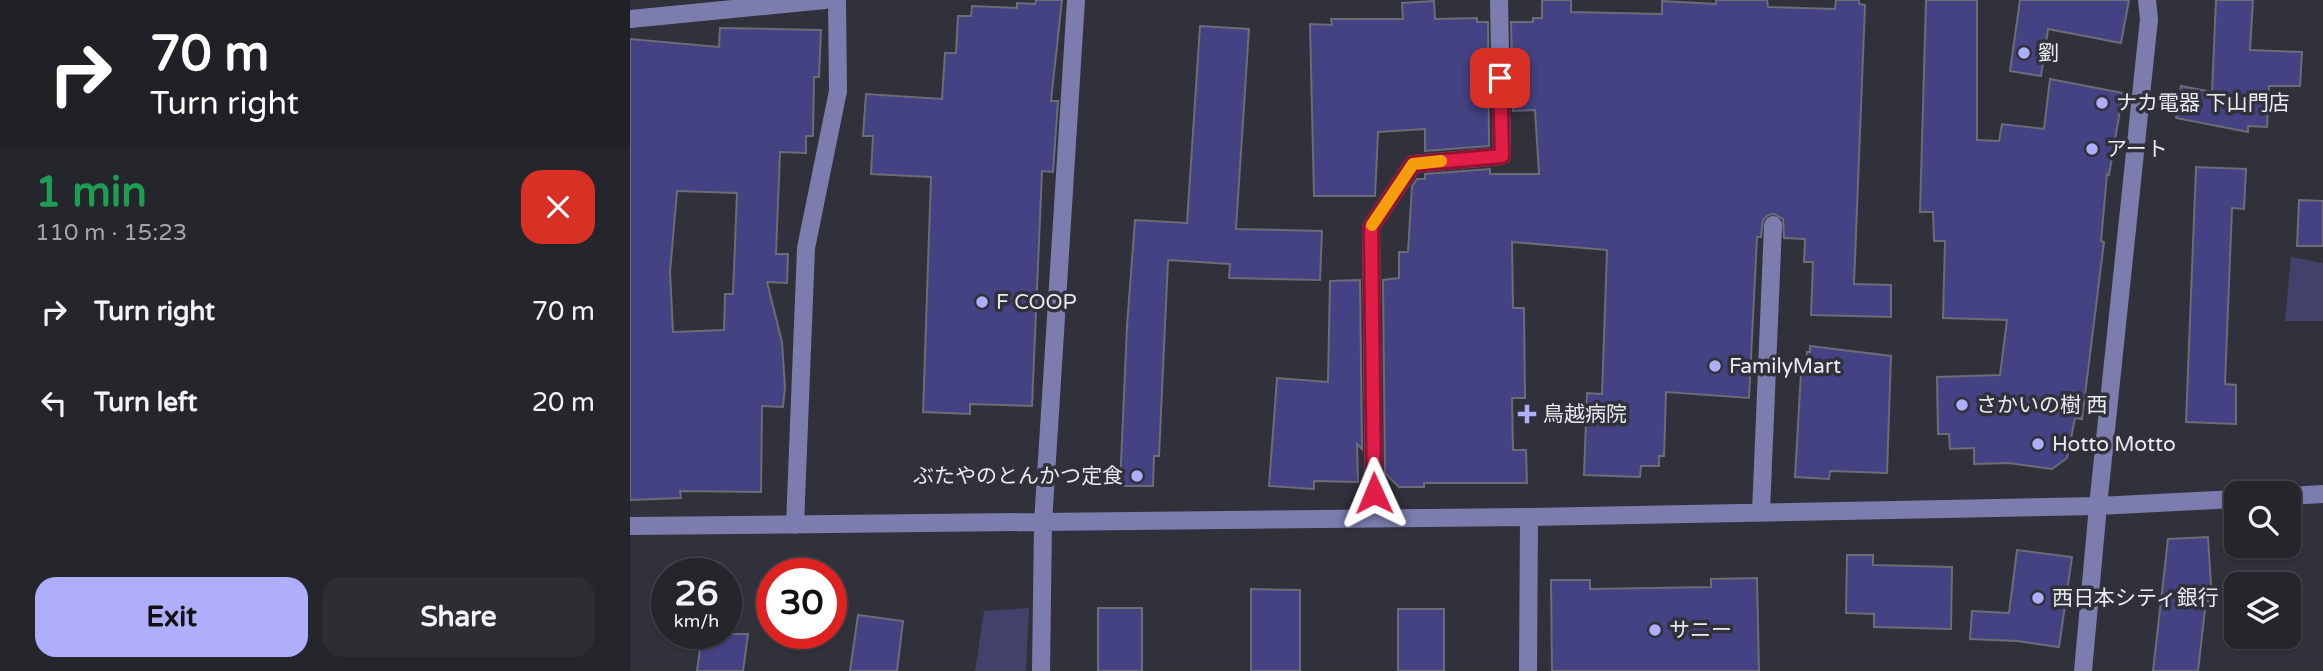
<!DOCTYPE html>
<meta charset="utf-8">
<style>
:root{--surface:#25252c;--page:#2d2d34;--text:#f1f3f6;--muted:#a3a5a9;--line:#424248;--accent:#aeaefb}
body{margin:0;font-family:"Varela Round","Noto Sans JP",sans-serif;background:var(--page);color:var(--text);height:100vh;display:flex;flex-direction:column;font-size:26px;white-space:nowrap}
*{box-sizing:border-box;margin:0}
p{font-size:23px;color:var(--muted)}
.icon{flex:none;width:38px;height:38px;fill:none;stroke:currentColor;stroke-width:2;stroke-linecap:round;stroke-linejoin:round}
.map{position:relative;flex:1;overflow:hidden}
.panel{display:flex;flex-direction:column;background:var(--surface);width:630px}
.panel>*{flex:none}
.hud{background:#202124;color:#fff;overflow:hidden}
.buttons{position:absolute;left:1594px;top:481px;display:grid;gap:14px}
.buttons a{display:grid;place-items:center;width:77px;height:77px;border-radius:14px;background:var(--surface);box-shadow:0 2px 5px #0004,0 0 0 2px var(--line);font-size:35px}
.speed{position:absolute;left:21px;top:558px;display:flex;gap:14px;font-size:35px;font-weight:700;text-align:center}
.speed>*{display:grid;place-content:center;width:91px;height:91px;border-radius:50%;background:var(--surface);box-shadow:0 2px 5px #0004,0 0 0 2px var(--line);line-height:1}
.speed small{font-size:18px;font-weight:400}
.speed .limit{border:10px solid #d22;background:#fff;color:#111}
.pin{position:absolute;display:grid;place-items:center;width:60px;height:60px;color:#fff;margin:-30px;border-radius:14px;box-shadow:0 4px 10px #0006}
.me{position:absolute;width:77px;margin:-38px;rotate:359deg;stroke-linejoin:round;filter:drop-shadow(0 0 5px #0008)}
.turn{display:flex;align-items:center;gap:24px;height:147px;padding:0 35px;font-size:32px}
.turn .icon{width:91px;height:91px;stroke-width:2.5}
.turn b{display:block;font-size:49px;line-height:60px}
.round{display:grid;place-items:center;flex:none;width:74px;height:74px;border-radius:21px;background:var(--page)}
.head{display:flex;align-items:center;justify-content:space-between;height:119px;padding:0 35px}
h1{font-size:42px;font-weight:800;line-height:52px;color:#1e9e55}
.button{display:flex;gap:14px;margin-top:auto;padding:14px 35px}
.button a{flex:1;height:80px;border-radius:21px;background:var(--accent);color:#111;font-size:28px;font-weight:800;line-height:80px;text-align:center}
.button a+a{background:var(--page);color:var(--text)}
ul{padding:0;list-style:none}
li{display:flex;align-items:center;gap:21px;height:91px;padding:0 35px}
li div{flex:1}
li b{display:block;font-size:26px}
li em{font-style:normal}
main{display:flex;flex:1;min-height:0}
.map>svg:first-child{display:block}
.green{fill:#41416a}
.building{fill:#454283;stroke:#6c6c77;stroke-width:2;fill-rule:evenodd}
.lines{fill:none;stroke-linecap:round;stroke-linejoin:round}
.minor{stroke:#7c7cae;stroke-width:18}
.route-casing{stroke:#92132f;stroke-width:18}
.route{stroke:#e11d48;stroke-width:12}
.slow{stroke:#f59e0b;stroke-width:12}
.poi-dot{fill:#aeaefb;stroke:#31313b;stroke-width:2.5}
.labels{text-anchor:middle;stroke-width:7;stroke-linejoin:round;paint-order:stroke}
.poi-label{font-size:21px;fill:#eaeaf1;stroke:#31313b;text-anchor:start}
</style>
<main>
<section class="panel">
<div class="hud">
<div class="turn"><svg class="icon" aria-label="right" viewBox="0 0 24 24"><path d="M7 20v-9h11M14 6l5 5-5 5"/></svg><div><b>70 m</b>Turn right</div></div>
</div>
<div class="head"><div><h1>1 min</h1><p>110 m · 15:23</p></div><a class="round" style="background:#d93025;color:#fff"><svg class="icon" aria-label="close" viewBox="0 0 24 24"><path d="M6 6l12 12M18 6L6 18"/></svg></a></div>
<ul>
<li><svg class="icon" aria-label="right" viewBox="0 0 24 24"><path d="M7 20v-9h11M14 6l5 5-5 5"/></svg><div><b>Turn right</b></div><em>70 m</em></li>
<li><svg class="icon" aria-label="left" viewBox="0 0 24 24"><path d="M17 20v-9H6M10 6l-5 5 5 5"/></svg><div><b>Turn left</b></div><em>20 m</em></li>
</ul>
<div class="button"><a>Exit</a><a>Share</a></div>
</section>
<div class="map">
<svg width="1693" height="671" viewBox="0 0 1693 671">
<rect width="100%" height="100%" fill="#31313b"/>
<path class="green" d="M 1661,257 L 1693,263 L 1693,321 L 1655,321 Z
M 399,608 L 396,671 L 345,671 L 354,611 Z"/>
<path class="building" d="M 406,0 L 432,0 L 421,101 L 428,101 L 423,172 L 412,171 L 402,406 L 340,404 L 340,414 L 293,412 L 301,177 L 241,174 L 243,136 L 233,136 L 236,94 L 312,99 L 315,53 L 326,53 L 328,16 L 341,16 L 342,6 L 387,8 L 387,3 L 405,4 Z
M 912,0 L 941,0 L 941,12 L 1032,14 L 1032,1 L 1086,4 L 1086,0 L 1137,0 L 1138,7 L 1205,9 L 1206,0 L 1229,0 L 1229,4 L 1235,5 L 1224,284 L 1261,285 L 1261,317 L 1181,315 L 1183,262 L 1174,262 L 1175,239 L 1154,238 L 1153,219 L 1144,214 L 1138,215 L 1133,220 L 1131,237 L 1127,237 L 1119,398 L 1036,392 L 1034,456 L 1029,456 L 1029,466 L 1011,466 L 1010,477 L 954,475 L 957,393 L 972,394 L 977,250 L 882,242 L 883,308 L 894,308 L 895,398 L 882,398 L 883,450 L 896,450 L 897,483 L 794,483 L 794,487 L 769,487 L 755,473 L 753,280 L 769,278 L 769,252 L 778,252 L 782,186 L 787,179 L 795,179 L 795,174 L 860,169 L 860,174 L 909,174 L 905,110 L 883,111 L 881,22 L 903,22 L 903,18 L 912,18 Z
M 1296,0 L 1347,0 L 1347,140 L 1369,141 L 1372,124 L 1414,129 L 1420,79 L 1493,93 L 1479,175 L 1477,174 L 1471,241 L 1474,242 L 1452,419 L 1445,418 L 1437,458 L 1422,469 L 1379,463 L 1344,464 L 1344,448 L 1320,449 L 1319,434 L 1308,434 L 1307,377 L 1370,375 L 1377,320 L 1313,318 L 1315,241 L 1304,241 L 1303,212 L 1290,212 Z
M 1390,0 L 1499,0 L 1491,43 L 1418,29 L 1411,76 L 1380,71 Z
M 1586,0 L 1623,0 L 1620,50 L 1672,52 L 1670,86 L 1639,86 L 1637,127 L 1618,126 L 1618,132 L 1546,118 L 1551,86 L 1582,92 Z
M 804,1 L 805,19 L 847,18 L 847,22 L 858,22 L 859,146 L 795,151 L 795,129 L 748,132 L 745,196 L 684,196 L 680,24 L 702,25 L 701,19 L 773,19 L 772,3 Z
M 570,26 L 619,29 L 606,229 L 692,231 L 690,280 L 599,278 L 600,264 L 538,260 L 529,456 L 524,456 L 523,486 L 490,486 L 497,326 L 505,220 L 557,223 Z
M 90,28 L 191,30 L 189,77 L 184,77 L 183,136 L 176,136 L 176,153 L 150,152 L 146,254 L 158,254 L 157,283 L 137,282 L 152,342 L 155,387 L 153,407 L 132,406 L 131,492 L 50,491 L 51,498 L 0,500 L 0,39 L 89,47 ZM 47,191 L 107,193 L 103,294 L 95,294 L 94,330 L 43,332 L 40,272 Z
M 1566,167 L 1616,169 L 1614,209 L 1602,208 L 1595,384 L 1606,385 L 1606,424 L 1556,422 Z
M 1669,200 L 1693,201 L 1693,246 L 1667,246 Z
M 730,280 L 732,449 L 727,444 L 728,482 L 684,481 L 684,489 L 639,486 L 647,378 L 698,382 L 700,281 Z
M 1180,346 L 1261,356 L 1257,473 L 1200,471 L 1199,479 L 1165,477 L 1171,373 L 1175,374 L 1177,352 L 1180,352 Z
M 1578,537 L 1582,602 L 1576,601 L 1568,671 L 1523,671 L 1538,539 Z
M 1387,550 L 1442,557 L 1429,647 L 1387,641 L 1340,639 L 1342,611 L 1379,613 Z
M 1217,555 L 1243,555 L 1243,565 L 1322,567 L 1321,629 L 1244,627 L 1244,614 L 1216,613 Z
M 1127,578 L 1129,671 L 922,671 L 921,580 L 960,580 L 960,589 L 1081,587 L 1081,579 Z
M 621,589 L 670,590 L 670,671 L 621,671 Z
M 468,608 L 512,608 L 512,671 L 468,671 Z
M 768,609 L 814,609 L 814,671 L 768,671 Z
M 228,615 L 273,621 L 267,671 L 220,671 Z
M 72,634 L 118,634 L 113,671 L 67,671 Z"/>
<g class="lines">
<path class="minor" d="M 0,19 L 195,0
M 1659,496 L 1693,494
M 1131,512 L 1143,225
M 744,517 L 741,227 L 783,164 L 872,156 L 869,0
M 165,525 L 176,248 L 208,91 L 207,0
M 0,526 L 899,517 L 1468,506 L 1606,499
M 411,671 L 413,523 L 446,0
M 898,671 L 899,517
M 1453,671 L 1468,506 L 1519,19 L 1517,0"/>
</g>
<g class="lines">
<defs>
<path id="route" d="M 744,493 L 741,227 L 783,164 L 872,156 L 870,78"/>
</defs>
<use href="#route" class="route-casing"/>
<use href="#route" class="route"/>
<path class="slow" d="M 742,225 L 783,164 L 811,161"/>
</g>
<g class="poi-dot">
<circle cx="1394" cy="53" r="7"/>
<circle cx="1472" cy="103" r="7"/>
<circle cx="1462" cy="149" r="7"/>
<circle cx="352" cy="302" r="7"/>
<circle cx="1085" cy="366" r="7"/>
<circle cx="1332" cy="405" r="7"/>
<path d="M893.5 403.5h7v7h7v7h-7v7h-7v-7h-7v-7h7z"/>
<circle cx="1408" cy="444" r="7"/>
<circle cx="507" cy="476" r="7"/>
<circle cx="1408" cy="598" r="7"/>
<circle cx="1025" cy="630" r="7"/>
</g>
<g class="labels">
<g class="poi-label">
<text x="1408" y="60">劉</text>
<text x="1486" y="110">ナカ電器 下山門店</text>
<text x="1476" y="156">アート</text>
<text x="366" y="309">F COOP</text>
<text x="1099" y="373">FamilyMart</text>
<text x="1346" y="412">さかいの樹 西</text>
<text x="913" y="421">鳥越病院</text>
<text x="1422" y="451">Hotto Motto</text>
<text x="493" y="483" text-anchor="end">ぶたやのとんかつ定食</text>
<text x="1422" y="605">西日本シティ銀行</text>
<text x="1039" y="637">サニー</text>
</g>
</g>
</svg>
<div class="buttons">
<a><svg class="icon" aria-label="search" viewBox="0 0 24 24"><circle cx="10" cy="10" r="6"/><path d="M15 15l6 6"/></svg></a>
<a><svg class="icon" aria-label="layers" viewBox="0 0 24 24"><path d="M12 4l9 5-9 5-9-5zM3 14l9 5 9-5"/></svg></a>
</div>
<div class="speed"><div>26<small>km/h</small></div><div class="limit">30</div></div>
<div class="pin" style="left:870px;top:78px;background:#d93025"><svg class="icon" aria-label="arrive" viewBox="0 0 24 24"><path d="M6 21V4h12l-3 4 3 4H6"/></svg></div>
<svg class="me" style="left:744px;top:493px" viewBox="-20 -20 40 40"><path d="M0-17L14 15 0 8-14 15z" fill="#e11d48" stroke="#fff" stroke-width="4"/></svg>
</div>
</main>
